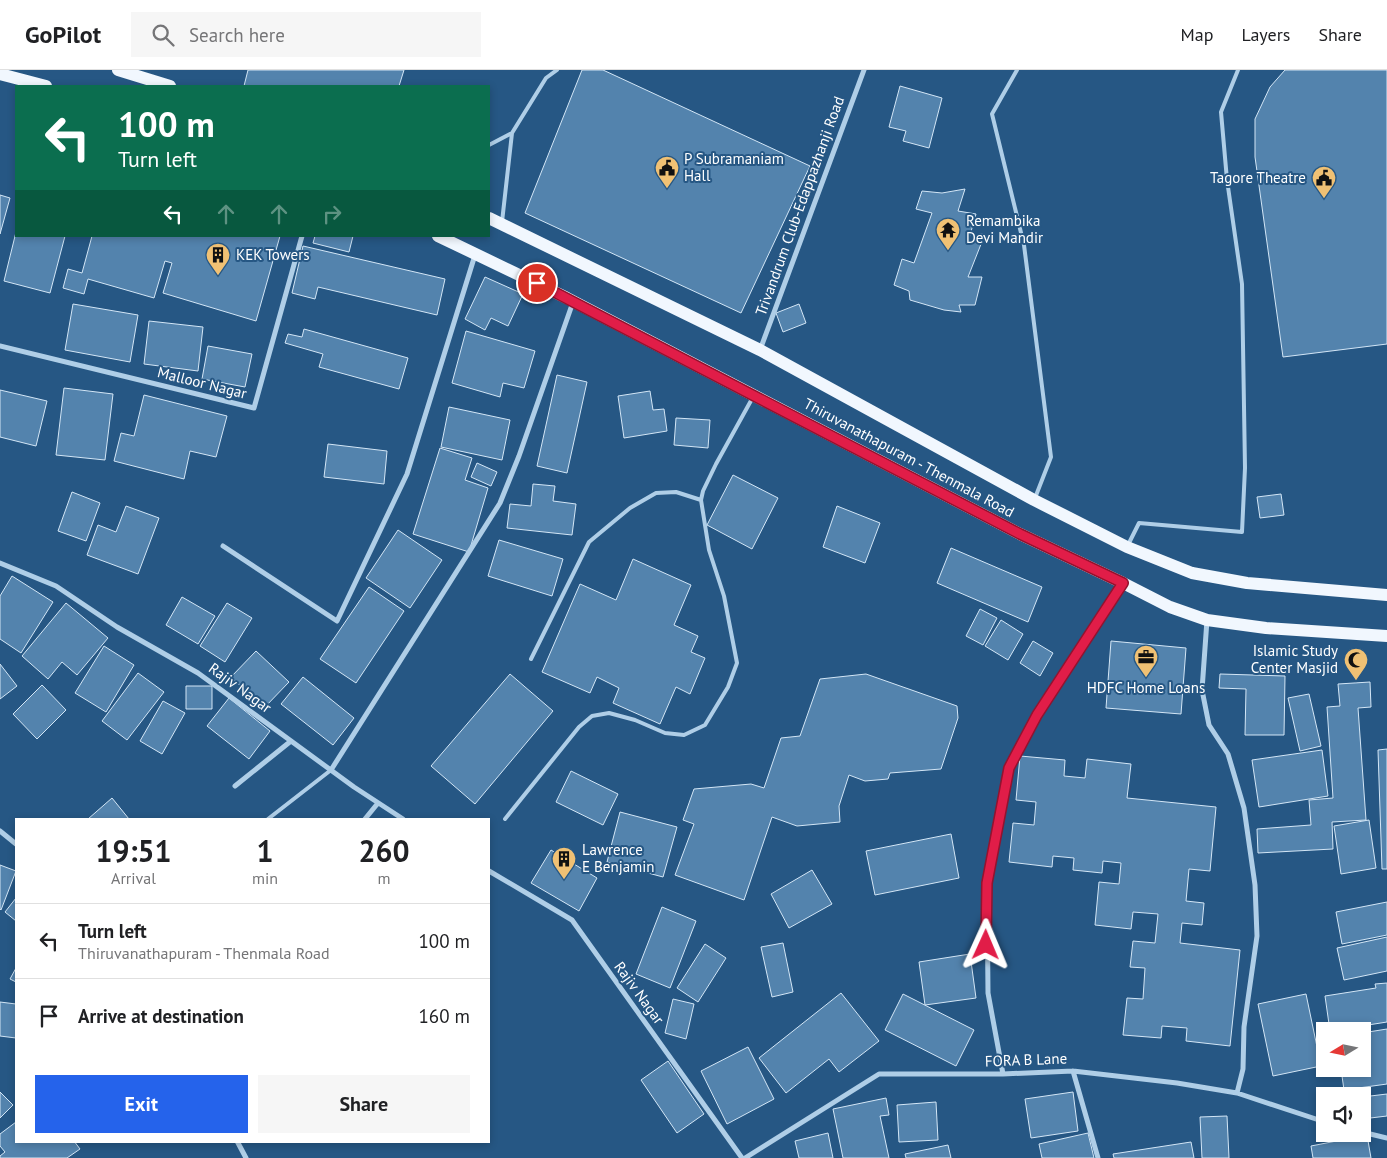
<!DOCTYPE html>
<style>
:root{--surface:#fff;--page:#f6f6f6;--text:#202124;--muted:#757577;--line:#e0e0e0;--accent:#2563eb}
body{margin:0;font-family:"PT Sans",sans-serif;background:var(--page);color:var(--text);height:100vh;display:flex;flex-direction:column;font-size:19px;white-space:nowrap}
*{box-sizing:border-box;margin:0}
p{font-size:16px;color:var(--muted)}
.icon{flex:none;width:28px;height:28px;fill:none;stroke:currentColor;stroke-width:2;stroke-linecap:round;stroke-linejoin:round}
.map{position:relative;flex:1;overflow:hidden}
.sheet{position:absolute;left:15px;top:748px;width:475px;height:325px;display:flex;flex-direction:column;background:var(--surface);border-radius:0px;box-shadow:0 2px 8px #0003}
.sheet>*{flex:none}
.hud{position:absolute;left:15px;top:15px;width:475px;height:152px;border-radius:0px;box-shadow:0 2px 8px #0003;background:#0b6e4f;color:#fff;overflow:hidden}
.needle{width:32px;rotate:260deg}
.fabs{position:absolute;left:1316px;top:952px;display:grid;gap:10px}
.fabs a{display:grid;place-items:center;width:55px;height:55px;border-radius:0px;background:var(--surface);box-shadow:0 2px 8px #0003;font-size:25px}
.pin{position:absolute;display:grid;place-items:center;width:42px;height:42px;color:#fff;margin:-21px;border:2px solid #fff;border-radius:50%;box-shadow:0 1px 5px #0007}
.me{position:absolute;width:55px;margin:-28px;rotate:1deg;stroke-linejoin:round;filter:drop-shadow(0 0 4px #0008)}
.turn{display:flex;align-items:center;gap:18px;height:105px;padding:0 20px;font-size:22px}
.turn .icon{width:65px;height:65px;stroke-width:2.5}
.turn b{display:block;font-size:35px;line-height:42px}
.lanes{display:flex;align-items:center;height:48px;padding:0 20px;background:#0003;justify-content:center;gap:25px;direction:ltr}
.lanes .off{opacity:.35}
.eta{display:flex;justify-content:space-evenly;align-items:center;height:85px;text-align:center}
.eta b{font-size:30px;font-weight:700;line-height:35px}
.cta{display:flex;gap:10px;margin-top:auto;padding:10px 20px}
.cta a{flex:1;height:58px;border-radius:0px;background:var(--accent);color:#fff;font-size:20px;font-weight:700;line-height:58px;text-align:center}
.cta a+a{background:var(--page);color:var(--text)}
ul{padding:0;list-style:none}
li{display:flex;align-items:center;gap:15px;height:75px;padding:0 20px;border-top:1px solid var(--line)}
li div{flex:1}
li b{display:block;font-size:19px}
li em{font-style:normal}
header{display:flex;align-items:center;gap:30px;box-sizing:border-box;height:70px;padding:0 25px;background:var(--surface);border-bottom:1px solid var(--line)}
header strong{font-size:24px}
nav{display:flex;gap:28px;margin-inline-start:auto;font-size:18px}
.search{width:350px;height:45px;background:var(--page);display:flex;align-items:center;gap:12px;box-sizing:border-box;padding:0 18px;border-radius:0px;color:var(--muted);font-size:19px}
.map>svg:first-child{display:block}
.building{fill:#5383ad;stroke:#d3e6f6}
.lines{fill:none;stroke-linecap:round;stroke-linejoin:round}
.service{stroke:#afcee7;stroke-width:4}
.minor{stroke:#afcee7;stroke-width:5}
.primary{stroke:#f1f7fe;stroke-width:12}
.route-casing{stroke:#92132f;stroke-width:12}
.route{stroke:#e11d48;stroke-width:9}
.labels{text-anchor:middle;stroke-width:4;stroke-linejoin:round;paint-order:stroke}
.poi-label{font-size:15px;fill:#fff;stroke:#265784;text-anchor:start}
.street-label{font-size:15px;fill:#fff;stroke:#265784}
</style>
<header>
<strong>GoPilot</strong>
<div class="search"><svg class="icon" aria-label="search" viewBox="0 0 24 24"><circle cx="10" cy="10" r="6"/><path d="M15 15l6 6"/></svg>Search here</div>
<nav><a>Map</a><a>Layers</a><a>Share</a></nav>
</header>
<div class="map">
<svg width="1387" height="1088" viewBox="0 0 1387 1088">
<rect width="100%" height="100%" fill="#265784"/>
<path class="building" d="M 248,0 L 404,0 L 399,16 L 244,16 Z
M 582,0 L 603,0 L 810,96 L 741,243 L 525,143 Z
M 1285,0 L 1387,0 L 1387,274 L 1283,287 L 1255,87 L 1255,49 L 1270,17 Z
M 900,16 L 942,28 L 929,78 L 903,71 L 906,61 L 889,57 Z
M 965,119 L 958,141 L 976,144 L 968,172 L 974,172 L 979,164 L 985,164 L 968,207 L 982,207 L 975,235 L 959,235 L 961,242 L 944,240 L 910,230 L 909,221 L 894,215 L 902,189 L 914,193 L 932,143 L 916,139 L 922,121 L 942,123 Z
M 0,125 L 10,128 L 0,164 Z
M 16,162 L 16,166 L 65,166 L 50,223 L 4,211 Z
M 92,166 L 280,166 L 256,251 L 163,223 L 172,193 L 165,191 L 154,228 L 88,209 L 84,224 L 63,218 L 68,199 L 82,203 Z
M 315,166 L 353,166 L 349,182 L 313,173 Z
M 303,176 L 445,209 L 437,245 L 318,217 L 315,229 L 292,223 Z
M 485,207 L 523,224 L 508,256 L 491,248 L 485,260 L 465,249 Z
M 73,234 L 138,245 L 130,292 L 65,280 Z
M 799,234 L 806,253 L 783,262 L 776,243 Z
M 149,251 L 203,257 L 198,301 L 144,294 Z
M 304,259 L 408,288 L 399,319 L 319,297 L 323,284 L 285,273 L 288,264 L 302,267 Z
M 466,261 L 535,281 L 524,318 L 503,313 L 500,327 L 452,313 Z
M 208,276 L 252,284 L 245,317 L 202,309 Z
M 557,305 L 587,312 L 567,403 L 537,396 Z
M 64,318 L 113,324 L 105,390 L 56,385 Z
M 0,320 L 47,331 L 36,376 L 0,367 Z
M 650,321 L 653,340 L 664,339 L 667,361 L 624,368 L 618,326 Z
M 144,325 L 227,346 L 216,387 L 190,381 L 184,409 L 114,391 L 121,363 L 134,366 Z
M 449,337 L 510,350 L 502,390 L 441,377 Z
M 676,348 L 710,350 L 708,378 L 674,375 Z
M 328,374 L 387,381 L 384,414 L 324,407 Z
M 440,378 L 472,388 L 465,410 L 488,418 L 469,482 L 413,464 Z
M 477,393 L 497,402 L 491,416 L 471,407 Z
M 733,405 L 778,428 L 752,479 L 707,455 Z
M 533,414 L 555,416 L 553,431 L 576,434 L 572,465 L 507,458 L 510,434 L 531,436 Z
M 72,422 L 100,433 L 86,471 L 58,461 Z
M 1281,424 L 1284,445 L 1260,448 L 1257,427 Z
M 126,436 L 159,448 L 138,504 L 87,485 L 98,455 L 116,462 Z
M 837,436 L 880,453 L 865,493 L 823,477 Z
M 398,460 L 442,490 L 410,538 L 366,508 Z
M 499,470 L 563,489 L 552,526 L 488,506 Z
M 951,478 L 1042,517 L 1028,552 L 937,513 Z
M 633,489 L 691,515 L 674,555 L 698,566 L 691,582 L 705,588 L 690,624 L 676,617 L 660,654 L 613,633 L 619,618 L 597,607 L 590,623 L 542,602 L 580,514 L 616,530 Z
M 12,506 L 53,532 L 21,583 L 0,569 L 0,526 Z
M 369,517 L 404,541 L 356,613 L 320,589 Z
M 182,527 L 215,546 L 198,574 L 166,555 Z
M 66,533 L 108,568 L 77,605 L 62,592 L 48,609 L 22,586 Z
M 227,533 L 252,548 L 225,592 L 200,576 Z
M 980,539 L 997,548 L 983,575 L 966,566 Z
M 1001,550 L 1023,564 L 1008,590 L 985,576 Z
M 1033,571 L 1053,583 L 1040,606 L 1020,593 Z
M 1111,571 L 1186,578 L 1181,644 L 1106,638 Z
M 104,576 L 134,595 L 106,642 L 75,623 Z
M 256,581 L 289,612 L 264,638 L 231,607 Z
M 0,594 L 17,616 L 0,629 Z
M 138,603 L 164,622 L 127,670 L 102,651 Z
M 510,604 L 553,641 L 475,734 L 431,696 Z
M 866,604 L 957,636 L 958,648 L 941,699 L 890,703 L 888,709 L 865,711 L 849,705 L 839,736 L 840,752 L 797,756 L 772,747 L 744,830 L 675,805 L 694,754 L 683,750 L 694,719 L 751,714 L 764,718 L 781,668 L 800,666 L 820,609 Z
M 1220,604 L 1285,606 L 1284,665 L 1245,665 L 1246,619 L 1219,618 Z
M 303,607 L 354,648 L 333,675 L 281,634 Z
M 1370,612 L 1371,637 L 1358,638 L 1366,750 L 1332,752 L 1333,779 L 1258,783 L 1257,759 L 1311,755 L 1309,730 L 1333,728 L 1327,637 L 1340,636 L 1338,614 Z
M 42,615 L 66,640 L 37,669 L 13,644 Z
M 186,616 L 212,616 L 212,639 L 186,639 Z
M 1309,624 L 1321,676 L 1300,681 L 1288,628 Z
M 229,628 L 270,661 L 249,689 L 207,656 Z
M 163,631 L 185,643 L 162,684 L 140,671 Z
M 1387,679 L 1387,799 L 1382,799 L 1378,680 Z
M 1322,680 L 1328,726 L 1259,737 L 1252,690 Z
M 1020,686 L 1065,690 L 1064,706 L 1085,708 L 1087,689 L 1131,694 L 1127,728 L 1216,737 L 1210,801 L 1189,799 L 1186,831 L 1204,833 L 1202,855 L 1182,853 L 1180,873 L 1240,880 L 1230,976 L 1186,971 L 1187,958 L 1162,956 L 1161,968 L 1123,965 L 1127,928 L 1143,929 L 1145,898 L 1130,897 L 1133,871 L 1155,873 L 1158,844 L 1133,842 L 1131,859 L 1095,855 L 1099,812 L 1119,814 L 1121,793 L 1103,791 L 1102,803 L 1073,800 L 1074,788 L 1053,786 L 1052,797 L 1009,792 L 1013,753 L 1034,755 L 1036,732 L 1016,730 Z
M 571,701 L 618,724 L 603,755 L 556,732 Z
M 112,728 L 129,749 L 88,749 Z
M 620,742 L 677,757 L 663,807 L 607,792 Z
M 1369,750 L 1376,798 L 1341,804 L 1334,756 Z
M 951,764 L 959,808 L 875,825 L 866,781 Z
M 551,780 L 597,808 L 579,841 L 531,813 Z
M 0,795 L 16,801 L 1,840 L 0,839 Z
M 812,800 L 832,834 L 789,858 L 771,824 Z
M 16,828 L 16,851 L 5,842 Z
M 1387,832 L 1387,865 L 1342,874 L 1336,842 Z
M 662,837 L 696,851 L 670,918 L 636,904 Z
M 1387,867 L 1387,901 L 1344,910 L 1337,878 Z
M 783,873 L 793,922 L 772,927 L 761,877 Z
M 705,874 L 726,888 L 698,932 L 677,918 Z
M 970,884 L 976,928 L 925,935 L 919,892 Z
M 16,898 L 16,912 L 10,909 Z
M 1387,913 L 1387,952 L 1330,961 L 1325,926 L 1376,918 L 1375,914 Z
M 841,923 L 879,971 L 839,1002 L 829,989 L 786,1023 L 759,988 Z
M 903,924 L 974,960 L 956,996 L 885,960 Z
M 1306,924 L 1321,996 L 1273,1006 L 1258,934 Z
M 673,929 L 694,934 L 686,969 L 665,963 Z
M 0,932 L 16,934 L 16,968 L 0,966 Z
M 1387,959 L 1387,1014 L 1344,1020 L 1341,999 L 1362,999 L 1362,963 Z
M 748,977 L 774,1029 L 727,1054 L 701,1001 Z
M 668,991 L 704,1044 L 677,1063 L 641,1010 Z
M 0,1022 L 13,1035 L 0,1048 Z
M 1073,1022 L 1078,1061 L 1031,1068 L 1025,1029 Z
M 1387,1024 L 1387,1046 L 1362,1049 L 1362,1027 Z
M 886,1028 L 889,1045 L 880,1046 L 889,1088 L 843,1088 L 833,1039 Z
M 936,1032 L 938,1070 L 899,1072 L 897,1035 Z
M 1227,1046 L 1229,1088 L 1202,1088 L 1200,1047 Z
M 16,1052 L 16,1071 L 74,1071 L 80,1079 L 67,1088 L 0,1088 L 0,1086 L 5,1082 L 0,1076 L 0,1064 Z
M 828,1063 L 833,1088 L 799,1088 L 795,1071 Z
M 1088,1063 L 1094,1088 L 1042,1088 L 1039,1074 Z
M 1367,1065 L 1371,1088 L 1313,1088 L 1311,1076 Z
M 1191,1072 L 1194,1088 L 1114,1088 L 1113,1084 Z
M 948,1075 L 951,1088 L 906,1088 L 905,1084 Z"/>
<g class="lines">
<path class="service" d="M 1017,0 L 992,44 L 1024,175 L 1051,387 L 1035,428
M 489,75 L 512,63 L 546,8 L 557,0
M 502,152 L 512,63
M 1128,475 L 1139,453 L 1242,462 L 1245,398 L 1242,214 L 1227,110 L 1221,42 L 1238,0
M 531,589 L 589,472 L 630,438 L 656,423 L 676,422 L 701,430
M 268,749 L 331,700
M 505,749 L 579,657 L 592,646 L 609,643 L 635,650 L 665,663 L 684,665 L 705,655 L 728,617 L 737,593 L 724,526 L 709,480 L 701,430 L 703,421 L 716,394 L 753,327"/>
<path class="minor" d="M 0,276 L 254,338 L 302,166
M 760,280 L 864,0
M 223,476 L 337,551 L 407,404 L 475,185
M 0,493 L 56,516 L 117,557 L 198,603 L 354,717 L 403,749
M 1207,550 L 1202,620 L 1209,655 L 1228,684 L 1244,738 L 1255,815 L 1257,866 L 1244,957 L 1243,999 L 1237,1023
M 331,700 L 500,433 L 519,386 L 573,232
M 235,716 L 291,671
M 365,749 L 378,733
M 0,761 L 16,774
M 489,801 L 572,850 L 742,1088
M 1073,1001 L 1098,1088
M 1003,1004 L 988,923 L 987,813 L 1009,698 L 1037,645 L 1123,513
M 1362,1062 L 1387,1068
M 237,1071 L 246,1088
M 745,1088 L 879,1004 L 1003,1004 L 1073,1001 L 1177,1013 L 1237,1023 L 1325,1052"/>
<path class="primary" d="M 118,0 L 170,16
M 0,4 L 46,16
M 489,148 L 760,280 L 1034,430 L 1127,477 L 1192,503 L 1247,513 L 1387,525
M 438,166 L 567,228 L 1020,464 L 1123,513 L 1170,537 L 1207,550 L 1266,558 L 1387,566"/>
</g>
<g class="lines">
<defs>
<path id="route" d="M 537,213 L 1020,464 L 1123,513 L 1037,645 L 1009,698 L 987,813 L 986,875"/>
</defs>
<use href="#route" class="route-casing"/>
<use href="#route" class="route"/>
</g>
<defs>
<symbol id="civic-pin" viewBox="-11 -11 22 30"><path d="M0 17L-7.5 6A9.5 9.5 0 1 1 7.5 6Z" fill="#f0c174" stroke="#265784"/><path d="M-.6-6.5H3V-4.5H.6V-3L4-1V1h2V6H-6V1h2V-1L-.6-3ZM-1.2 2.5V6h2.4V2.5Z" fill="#111"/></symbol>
<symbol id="temple-pin" viewBox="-11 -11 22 30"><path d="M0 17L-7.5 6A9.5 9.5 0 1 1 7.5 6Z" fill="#f0c174" stroke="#265784"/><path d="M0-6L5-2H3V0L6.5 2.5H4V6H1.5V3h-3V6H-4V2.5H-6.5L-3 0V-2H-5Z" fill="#111"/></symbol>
<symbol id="building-pin" viewBox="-11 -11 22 30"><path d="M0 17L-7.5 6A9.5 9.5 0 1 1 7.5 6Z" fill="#f0c174" stroke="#265784"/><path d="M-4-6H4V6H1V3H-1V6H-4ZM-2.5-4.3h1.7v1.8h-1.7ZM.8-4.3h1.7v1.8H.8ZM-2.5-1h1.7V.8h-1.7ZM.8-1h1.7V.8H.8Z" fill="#111"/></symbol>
<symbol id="office-pin" viewBox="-11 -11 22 30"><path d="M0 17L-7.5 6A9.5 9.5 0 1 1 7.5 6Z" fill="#f0c174" stroke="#265784"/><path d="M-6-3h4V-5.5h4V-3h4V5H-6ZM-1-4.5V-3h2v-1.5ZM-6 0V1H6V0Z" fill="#111"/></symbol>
<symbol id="mosque-pin" viewBox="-11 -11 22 30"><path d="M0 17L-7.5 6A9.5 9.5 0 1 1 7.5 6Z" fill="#f0c174" stroke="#265784"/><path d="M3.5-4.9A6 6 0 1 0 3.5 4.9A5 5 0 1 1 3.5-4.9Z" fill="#111"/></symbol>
</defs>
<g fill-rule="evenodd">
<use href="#civic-pin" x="653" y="84" width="28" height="38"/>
<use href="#civic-pin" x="1310" y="94" width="28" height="38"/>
<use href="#temple-pin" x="934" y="146" width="28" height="38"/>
<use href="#building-pin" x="204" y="171" width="28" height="38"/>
<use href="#office-pin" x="1132" y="573" width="28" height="38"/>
<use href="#mosque-pin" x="1342" y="576" width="28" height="38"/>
<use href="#building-pin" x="550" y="775" width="28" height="38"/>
</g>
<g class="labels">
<g class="poi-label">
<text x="684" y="94">P Subramaniam<tspan x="684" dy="17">Hall</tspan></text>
<text x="1306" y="113" text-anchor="end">Tagore Theatre</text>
<text x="966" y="156">Remambika<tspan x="966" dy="17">Devi Mandir</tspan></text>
<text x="236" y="190">KEK Towers</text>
<text x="1338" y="586" text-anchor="end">Islamic Study<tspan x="1338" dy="17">Center Masjid</tspan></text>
<text x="1146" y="623" text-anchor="middle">HDFC Home Loans</text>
<text x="582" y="785">Lawrence<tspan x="582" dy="17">E Benjamin</tspan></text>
</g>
<g class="street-label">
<text transform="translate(800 136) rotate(-70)" y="5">Trivandrum Club-Edappazhanji Road</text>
<text transform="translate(202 313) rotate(14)" y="5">Malloor Nagar</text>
<text transform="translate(909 388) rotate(28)" y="5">Thiruvanathapuram - Thenmala Road</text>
<text transform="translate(240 618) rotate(36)" y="5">Rajiv Nagar</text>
<text transform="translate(639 923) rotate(54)" y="5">Rajiv Nagar</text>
<text transform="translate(1026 990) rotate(-2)" y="5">FORA B Lane</text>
</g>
</g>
</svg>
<div class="fabs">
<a><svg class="needle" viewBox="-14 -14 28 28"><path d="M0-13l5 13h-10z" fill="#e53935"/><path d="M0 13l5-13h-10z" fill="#757577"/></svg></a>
<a><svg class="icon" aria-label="sound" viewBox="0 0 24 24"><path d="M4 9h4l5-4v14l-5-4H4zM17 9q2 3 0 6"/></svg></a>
</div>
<div class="pin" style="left:537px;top:213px;background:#d93025"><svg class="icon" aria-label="arrive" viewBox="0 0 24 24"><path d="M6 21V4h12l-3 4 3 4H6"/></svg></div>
<svg class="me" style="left:986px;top:875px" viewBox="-20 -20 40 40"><path d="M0-17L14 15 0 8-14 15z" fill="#e11d48" stroke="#fff" stroke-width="4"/></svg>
<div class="hud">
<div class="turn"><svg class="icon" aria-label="left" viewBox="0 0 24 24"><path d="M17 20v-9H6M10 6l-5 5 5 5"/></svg><div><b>100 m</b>Turn left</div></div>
<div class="lanes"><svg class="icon" aria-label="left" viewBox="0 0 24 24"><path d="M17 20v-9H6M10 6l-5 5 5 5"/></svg><svg class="icon off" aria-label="ahead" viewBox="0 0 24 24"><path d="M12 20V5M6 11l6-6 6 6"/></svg><svg class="icon off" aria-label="ahead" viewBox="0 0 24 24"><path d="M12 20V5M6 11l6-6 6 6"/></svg><svg class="icon off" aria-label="right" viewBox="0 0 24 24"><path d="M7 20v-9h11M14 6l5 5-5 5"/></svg></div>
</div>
<section class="sheet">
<div class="eta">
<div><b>19:51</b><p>Arrival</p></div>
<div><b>1</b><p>min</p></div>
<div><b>260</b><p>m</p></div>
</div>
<ul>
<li><svg class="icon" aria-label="left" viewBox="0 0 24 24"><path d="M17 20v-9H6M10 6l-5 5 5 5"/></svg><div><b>Turn left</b><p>Thiruvanathapuram - Thenmala Road</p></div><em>100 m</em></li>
<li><svg class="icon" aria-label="arrive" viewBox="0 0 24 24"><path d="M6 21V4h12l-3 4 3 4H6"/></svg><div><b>Arrive at destination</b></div><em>160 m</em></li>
</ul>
<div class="cta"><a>Exit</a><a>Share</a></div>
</section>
</div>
